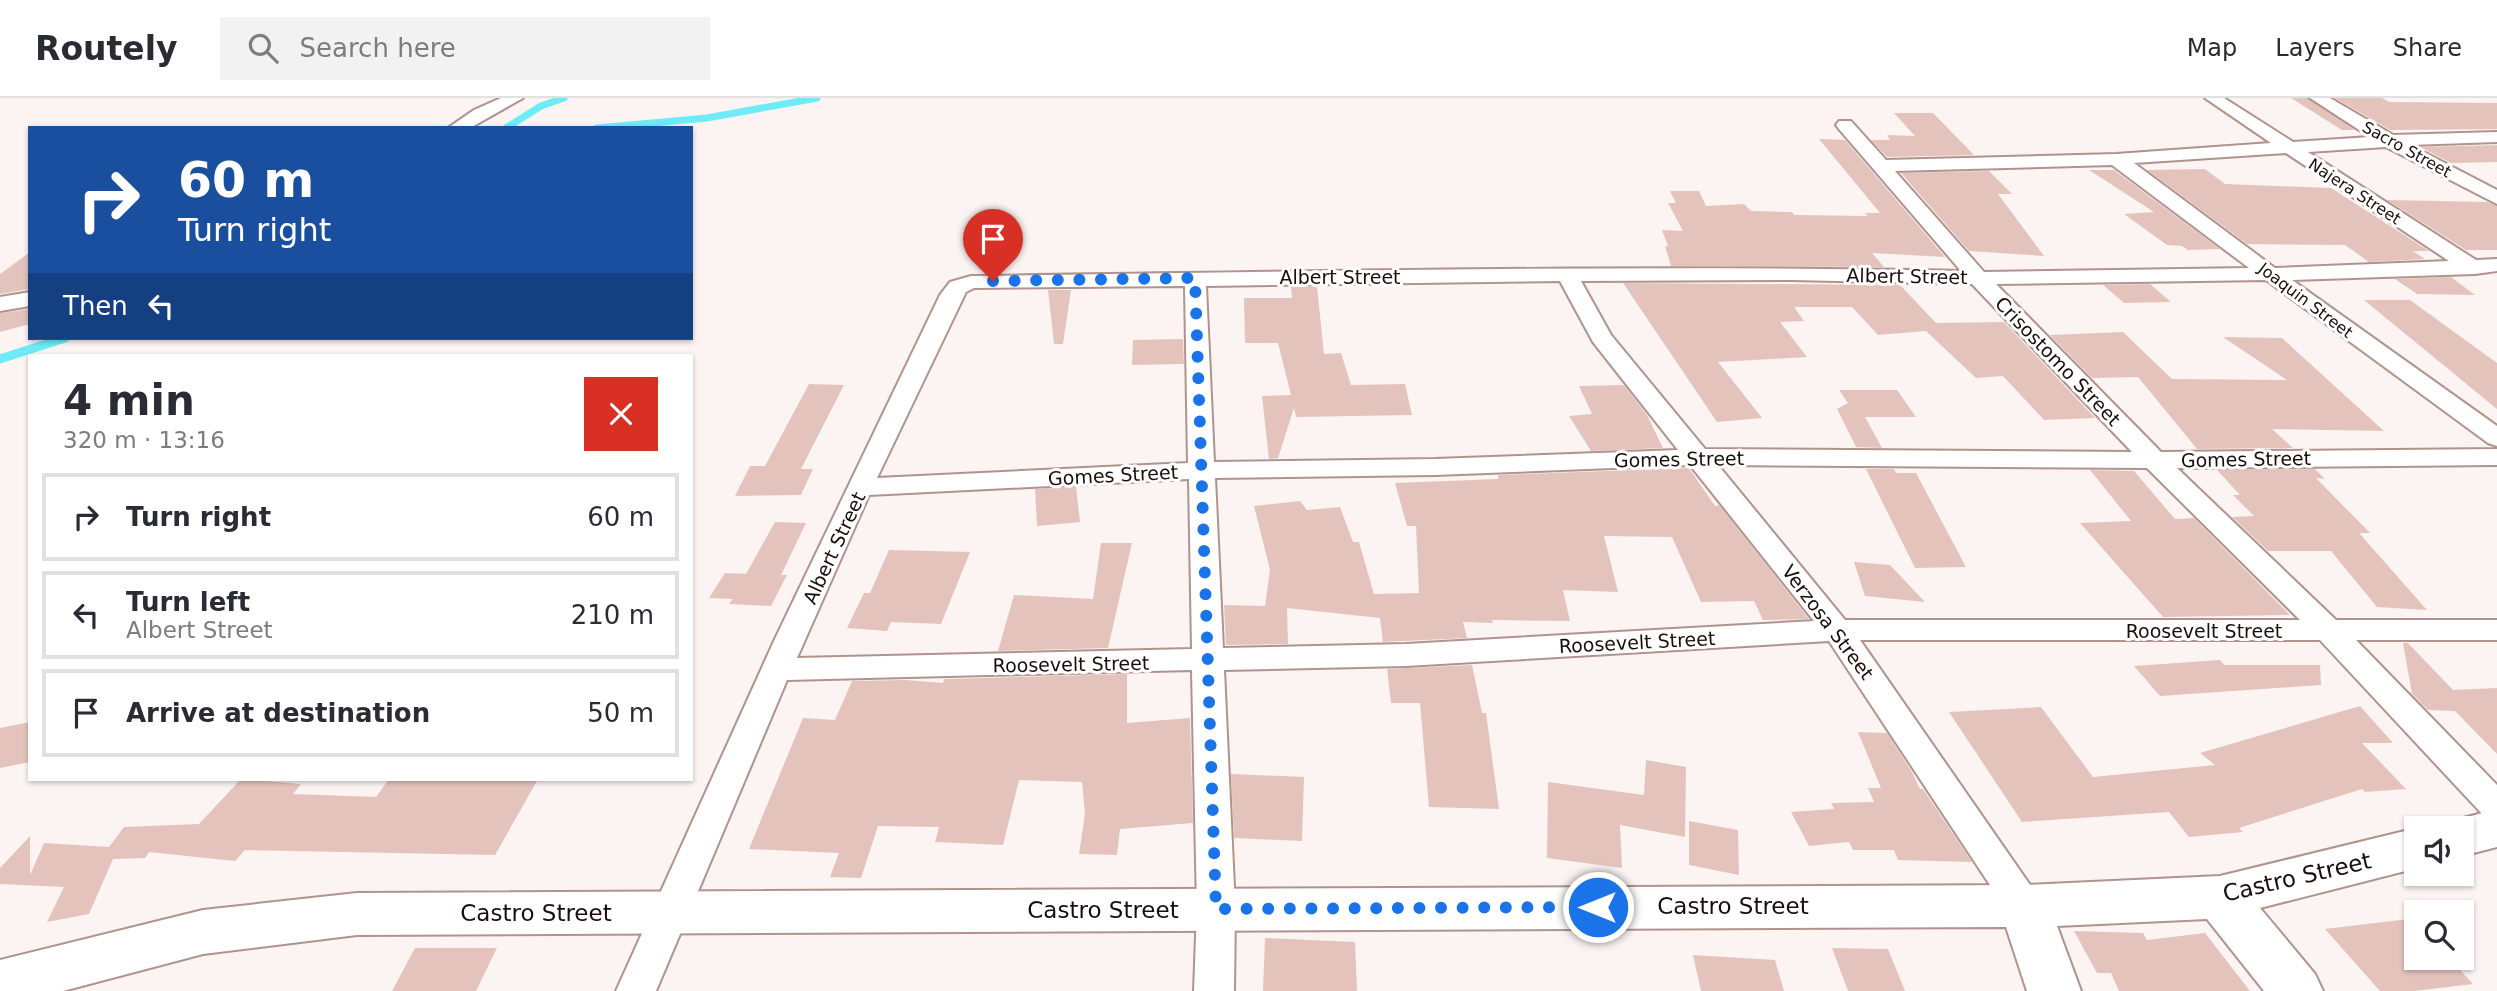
<!DOCTYPE html>
<meta charset="utf-8">
<style>
:root{--surface:#fff;--page:#f2f2f3;--text:#2b2b33;--muted:#7c7c81;--line:#e1e1e2}
body{margin:0;font-family:"DejaVu Sans",sans-serif;background:var(--page);color:var(--text);height:100vh;display:flex;flex-direction:column;font-size:26px;white-space:nowrap}
*{box-sizing:border-box;margin:0}
p{font-size:23px;color:var(--muted)}
.icon{flex:none;width:38px;height:38px;fill:none;stroke:currentColor;stroke-width:2;stroke-linecap:round;stroke-linejoin:round}
.map{position:relative;flex:1;overflow:hidden}
.details{position:absolute;left:28px;top:256px;width:665px;height:427px;display:flex;flex-direction:column;background:var(--surface);border-radius:0px;box-shadow:0 2px 5px #0004}
.details>*{flex:none}
.top-card{position:absolute;left:28px;top:28px;width:665px;height:214px;border-radius:0px;box-shadow:0 2px 5px #0004;background:#1a4fa0;color:#fff;overflow:hidden}
.fabs{position:absolute;left:2404px;top:718px;display:grid;gap:14px}
.fabs a{display:grid;place-items:center;width:70px;height:70px;border-radius:0px;background:var(--surface);box-shadow:0 2px 5px #0004;font-size:35px}
.pin{position:absolute;display:grid;place-items:center;width:60px;height:60px;color:#fff;margin:-72px -30px;border-radius:50% 50% 50% 0;rotate:-45deg;box-shadow:0 0 7px #0007}
.pin .icon{rotate:45deg}
.me{position:absolute;width:77px;margin:-38px;rotate:270deg;stroke-linejoin:round;filter:drop-shadow(0 0 5px #0008)}
.turn{display:flex;align-items:center;gap:24px;height:147px;padding:0 35px;font-size:32px}
.turn .icon{width:91px;height:91px;stroke-width:2.5}
.turn b{display:block;font-size:49px;line-height:60px}
.then{display:flex;align-items:center;height:66px;padding:0 35px;background:#0003;gap:14px;font-size:26px}
.round{display:grid;place-items:center;flex:none;width:74px;height:74px;border-radius:0px;background:var(--page)}
.head{display:flex;align-items:center;justify-content:space-between;height:119px;padding:0 35px}
h1{font-size:42px;font-weight:800;line-height:52px}
ul{padding:0;list-style:none}
li{display:flex;align-items:center;gap:21px;height:88px;margin:0 14px 10px;padding:0 21px;border:4px solid var(--line);border-radius:0px}
li div{flex:1}
li b{display:block;font-size:26px}
li em{font-style:normal}
header{display:flex;align-items:center;gap:42px;box-sizing:border-box;height:98px;padding:0 35px;background:var(--surface);border-bottom:2px solid var(--line)}
header strong{font-size:33px}
nav{display:flex;gap:38px;margin-inline-start:auto;font-size:24px}
.search{width:490px;height:63px;background:var(--page);display:flex;align-items:center;gap:18px;box-sizing:border-box;padding:0 24px;border-radius:0px;color:var(--muted);font-size:26px}
.map>svg:first-child{display:block}
.lines{fill:none;stroke-linecap:round;stroke-linejoin:round}
.stream-far1{stroke:#6debf7;stroke-width:7}
.stream{stroke:#6debf7;stroke-width:9}
.building{fill:#e4c3bd}
.street-casing{stroke:#b1938d;stroke-width:4}
.secondary-casing{stroke:#b1938d;stroke-width:4}
.street{fill:#fff;fill-rule:evenodd}
.secondary{fill:#fff;fill-rule:evenodd}
.route{stroke:#1a73e8;stroke-width:12;stroke-dasharray:0 21.6}
.labels{text-anchor:middle;stroke-width:6;stroke-linejoin:round;paint-order:stroke}
.far-street-label{font-size:16px;fill:#190e0c;stroke:#fff}
.street-label{font-size:19px;fill:#190e0c;stroke:#fff}
.near-street-label{font-size:23px;fill:#190e0c;stroke:#fff}
</style>
<header>
<strong>Routely</strong>
<div class="search"><svg class="icon" aria-label="search" viewBox="0 0 24 24"><circle cx="10" cy="10" r="6"/><path d="M15 15l6 6"/></svg>Search here</div>
<nav><a>Map</a><a>Layers</a><a>Share</a></nav>
</header>
<div class="map">
<svg width="2497" height="893" viewBox="0 0 2497 893">
<rect width="100%" height="100%" fill="#fbf4f3"/>
<g class="lines">
<path class="stream-far1" d="M 506,30 L 541,8 L 564,0
M 597,30 L 707,20 L 817,0"/>
<path class="stream" d="M 0,261 L 65,240"/>
</g>
<path class="building" d="M 2291,0 L 2308,0 L 2355,32 L 2342,32 Z
M 2335,0 L 2382,0 L 2390,4 L 2497,5 L 2497,31 L 2390,32 Z
M 1894,15 L 1933,15 L 1974,57 L 1887,59 L 1871,42 L 1890,42 L 1887,37 L 1915,38 Z
M 1819,41 L 1845,42 L 1945,159 L 1872,155 L 1884,169 L 1671,168 L 1665,148 L 1668,148 L 1662,132 L 1683,133 L 1668,105 L 1676,105 L 1670,93 L 1699,93 L 1706,108 L 1744,106 L 1751,113 L 1792,114 L 1794,117 L 1868,118 L 1865,115 L 1880,115 Z
M 2497,47 L 2497,64 L 2451,65 L 2420,49 Z
M 2205,71 L 2225,86 L 2331,90 L 2429,153 L 2413,153 L 2425,161 L 2369,164 L 2345,147 L 2247,146 L 2147,72 Z
M 2089,72 L 2114,72 L 2220,151 L 2188,152 L 2182,148 L 2167,147 L 2124,116 L 2154,114 Z
M 1989,73 L 2012,96 L 1998,96 L 2044,158 L 1969,153 L 1901,75 Z
M 2387,102 L 2488,104 L 2497,108 L 2497,152 L 2466,152 Z
M 30,154 L 30,191 L 0,196 L 0,176 Z
M 2451,179 L 2475,197 L 2417,196 L 2395,181 Z
M 1623,185 L 1900,187 L 1936,225 L 2004,224 L 2095,320 L 2044,322 L 2003,278 L 1976,280 L 1926,233 L 1878,237 L 1852,209 L 1794,209 L 1804,223 L 1780,224 L 1807,259 L 1718,264 L 1762,320 L 1717,324 Z
M 2150,186 L 2171,204 L 2124,205 L 2103,187 Z
M 1291,189 L 1317,189 L 1324,256 L 1341,255 L 1351,287 L 1405,286 L 1412,317 L 1296,319 L 1294,310 L 1278,360 L 1269,361 L 1262,298 L 1291,297 L 1278,245 L 1245,245 L 1244,200 L 1292,200 Z
M 1048,192 L 1071,192 L 1063,246 L 1054,246 Z
M 2364,202 L 2410,202 L 2497,265 L 2497,311 Z
M 30,211 L 30,226 L 0,234 L 0,215 Z
M 2123,234 L 2172,281 L 2287,282 L 2223,239 L 2282,240 L 2384,333 L 2272,331 L 2293,350 L 2197,351 L 2138,279 L 2092,280 L 2050,237 Z
M 1183,241 L 1184,266 L 1132,267 L 1133,242 Z
M 809,286 L 844,287 L 801,371 L 813,371 L 801,397 L 735,398 L 750,368 L 765,368 Z
M 1624,287 L 1647,317 L 1663,350 L 1591,353 L 1569,318 L 1592,316 L 1579,288 Z
M 1839,292 L 1897,292 L 1916,319 L 1865,319 L 1882,350 L 1856,349 L 1837,311 L 1848,305 Z
M 1689,370 L 1715,408 L 1719,407 L 1809,521 L 1763,522 L 1754,503 L 1701,504 L 1672,439 L 1604,438 L 1618,494 L 1563,492 L 1570,523 L 1492,522 L 1493,525 L 1463,524 L 1467,540 L 1383,544 L 1380,520 L 1287,510 L 1288,546 L 1226,547 L 1224,507 L 1265,508 L 1270,472 L 1254,408 L 1300,403 L 1307,412 L 1340,409 L 1353,444 L 1359,444 L 1374,496 L 1419,495 L 1416,428 L 1407,428 L 1395,385 L 1498,381 L 1498,377 Z
M 1866,371 L 1894,371 L 1896,375 L 1916,375 L 1966,469 L 1915,470 Z
M 2315,371 L 2325,381 L 2316,380 L 2370,435 L 2359,435 L 2427,512 L 2377,509 L 2331,453 L 2268,453 L 2232,419 L 2254,418 L 2233,397 L 2240,397 L 2217,372 Z
M 2090,372 L 2134,373 L 2175,421 L 2194,420 L 2290,517 L 2163,519 L 2080,425 L 2131,423 Z
M 1076,389 L 1080,424 L 1037,428 L 1035,391 Z
M 775,424 L 806,425 L 781,477 L 787,477 L 771,508 L 729,506 L 733,501 L 709,500 L 725,475 L 746,476 Z
M 1101,445 L 1132,445 L 1108,550 L 998,553 L 1014,497 L 1093,501 Z
M 889,452 L 970,454 L 941,526 L 891,524 L 887,533 L 847,530 L 864,495 L 870,495 Z
M 1854,464 L 1890,467 L 1925,504 L 1865,498 Z
M 2403,545 L 2408,545 L 2453,592 L 2497,590 L 2497,656 L 2455,613 L 2428,612 L 2412,596 Z
M 2220,562 L 2224,567 L 2320,567 L 2321,587 L 2160,598 L 2134,568 Z
M 1472,567 L 1482,615 L 1486,615 L 1499,711 L 1429,709 L 1420,605 L 1391,605 L 1387,571 Z
M 1127,576 L 1127,625 L 1190,620 L 1193,725 L 1120,731 L 1117,757 L 1079,756 L 1085,716 L 1082,684 L 1019,682 L 1003,747 L 935,744 L 939,729 L 878,728 L 861,780 L 830,779 L 839,755 L 749,751 L 803,620 L 835,622 L 852,583 L 906,582 L 943,585 L 944,581 Z
M 2360,608 L 2393,645 L 2362,645 L 2406,691 L 2365,694 L 2362,691 L 2239,730 L 2243,734 L 2189,739 L 2169,714 L 2022,724 L 1949,614 L 2041,609 L 2093,679 L 2215,667 L 2200,655 Z
M 30,624 L 30,664 L 0,670 L 0,630 Z
M 1858,634 L 1887,635 L 1912,674 L 1920,691 L 1923,691 L 1972,764 L 1898,762 L 1894,752 L 1853,752 L 1849,744 L 1809,748 L 1791,714 L 1834,711 L 1831,705 L 1874,704 L 1868,690 L 1881,690 Z
M 1646,662 L 1686,669 L 1685,739 L 1620,727 L 1622,770 L 1547,760 L 1548,684 L 1644,697 Z
M 1231,676 L 1304,679 L 1302,743 L 1234,740 Z
M 241,681 L 301,686 L 293,696 L 376,699 L 389,681 L 538,681 L 495,757 L 245,752 L 235,763 L 149,754 L 145,760 L 113,761 L 89,816 L 47,824 L 64,789 L 0,786 L 0,770 L 30,738 L 30,777 L 44,745 L 109,749 L 124,729 L 199,726 Z
M 1689,723 L 1738,732 L 1739,777 L 1689,767 Z
M 2417,820 L 2417,859 L 2448,859 L 2473,886 L 2414,893 L 2380,893 L 2325,831 Z
M 2074,833 L 2143,835 L 2147,842 L 2205,835 L 2250,893 L 2119,893 L 2111,875 L 2097,875 Z
M 1265,840 L 1355,844 L 1357,893 L 1263,893 Z
M 415,850 L 497,850 L 476,893 L 392,893 Z
M 1832,850 L 1888,851 L 1905,893 L 1848,893 Z
M 1693,857 L 1775,862 L 1784,893 L 1701,893 Z"/>
<g class="lines">
<defs>
<path id="street" d="M 501,0 L 523,0 L 470,30 L 448,30 L 474,12 Z
M 2205,0 L 2224,0 L 2293,44 L 2370,39 L 2310,0 L 2330,0 L 2393,37 L 2497,34 L 2497,44 L 2410,47 L 2497,92 L 2497,106 L 2386,49 L 2308,54 L 2476,162 L 2497,161 L 2497,173 L 2475,176 L 2292,182 L 2497,328 L 2497,348 L 2488,345 L 2266,182 L 1996,186 L 2161,354 L 2497,351 L 2497,367 L 2177,370 L 2336,522 L 2497,522 L 2497,542 L 2356,542 L 2497,687 L 2497,722 L 2485,719 L 2320,542 L 1860,542 L 2037,797 L 2043,808 L 2037,819 L 2024,823 L 2011,819 L 1829,543 L 1406,568 L 1224,572 L 1235,811 L 1234,893 L 1194,893 L 1197,811 L 1192,572 L 787,582 L 656,893 L 616,893 L 774,543 L 940,197 L 950,184 L 971,178 C 1301,174 1631,166 1961,173 L 1839,31 L 1836,27 L 1839,23 L 1851,23 L 1886,62 L 2116,56 L 2271,45 ZM 2286,55 L 2449,163 L 2275,170 L 2134,65 ZM 2112,67 L 2249,170 L 1984,174 L 1895,73 ZM 1792,182 L 1972,186 L 2132,354 L 1705,351 L 1611,237 L 1581,183 ZM 1560,183 L 1593,244 L 1678,352 L 1435,361 L 1214,364 L 1206,188 ZM 1185,188 L 1188,365 L 877,380 L 966,194 L 974,190 ZM 1690,367 L 1814,523 L 1406,546 L 1223,550 L 1215,380 L 1435,377 ZM 1718,367 L 2147,370 L 2300,522 L 1845,522 ZM 1189,381 L 1192,551 L 797,560 L 869,397 Z
M 30,194 L 30,208 L 0,213 L 0,199 Z"/>
<path id="secondary" d="M 2497,711 L 2497,749 L 2462,758 L 2462,730 L 2443,730 L 2445,725 Z
M 2417,730 L 2417,770 L 2260,810 L 2315,876 L 2323,893 L 2264,893 L 2207,821 L 2057,828 L 2081,893 L 2027,893 L 2006,829 L 357,837 L 203,856 L 63,893 L 0,893 L 0,862 L 203,812 L 357,795 L 2024,787 L 2220,778 Z"/>
</defs>
<use href="#street" class="street-casing"/>
<use href="#secondary" class="secondary-casing"/>
<use href="#street" class="street"/>
<use href="#secondary" class="secondary"/>
</g>
<g class="lines">
<path class="route" d="M 993,183 L 1195,180 L 1216,811 L 1598,809"/>
</g>
<g class="labels">
<g class="far-street-label">
<text transform="translate(2407 51) rotate(29)" y="6">Sacro Street</text>
<text transform="translate(2355 93) rotate(33)" y="6">Najera Street</text>
<text transform="translate(2306 202) rotate(37)" y="6">Joaquin Street</text>
</g>
<g class="street-label">
<text transform="translate(1907 178) rotate(1)" y="7">Albert Street</text>
<text x="1340" y="186">Albert Street</text>
<text transform="translate(2058 263) rotate(46)" y="7">Crisostomo Street</text>
<text transform="translate(1679 361) rotate(-1)" y="7">Gomes Street</text>
<text transform="translate(2246 361) rotate(-1)" y="7">Gomes Street</text>
<text transform="translate(1113 377) rotate(-3)" y="7">Gomes Street</text>
<text transform="translate(834 450) rotate(-65)" y="7">Albert Street</text>
<text transform="translate(1828 524) rotate(53)" y="7">Verzosa Street</text>
<text x="2204" y="540">Roosevelt Street</text>
<text transform="translate(1637 544) rotate(-3)" y="7">Roosevelt Street</text>
<text transform="translate(1071 566) rotate(-1)" y="7">Roosevelt Street</text>
</g>
<g class="near-street-label">
<text transform="translate(2297 779) rotate(-13)" y="8">Castro Street</text>
<text x="1733" y="816">Castro Street</text>
<text x="1103" y="820">Castro Street</text>
<text x="536" y="823">Castro Street</text>
</g>
</g>
</svg>
<div class="fabs">
<a><svg class="icon" aria-label="sound" viewBox="0 0 24 24"><path d="M4 9h4l5-4v14l-5-4H4zM17 9q2 3 0 6"/></svg></a>
<a><svg class="icon" aria-label="search" viewBox="0 0 24 24"><circle cx="10" cy="10" r="6"/><path d="M15 15l6 6"/></svg></a>
</div>
<div class="pin" style="left:993px;top:183px;background:#d93025"><svg class="icon" aria-label="arrive" viewBox="0 0 24 24"><path d="M6 21V4h12l-3 4 3 4H6"/></svg></div>
<svg class="me" style="left:1598px;top:809px" viewBox="-20 -20 40 40"><circle r="17" fill="#1a73e8" stroke="#fff" stroke-width="3"/><path d="M0-11L8 9 0 5-8 9z" fill="#fff"/></svg>
<div class="top-card">
<div class="turn"><svg class="icon" aria-label="right" viewBox="0 0 24 24"><path d="M7 20v-9h11M14 6l5 5-5 5"/></svg><div><b>60 m</b>Turn right</div></div>
<div class="then">Then<svg class="icon" aria-label="left" viewBox="0 0 24 24"><path d="M17 20v-9H6M10 6l-5 5 5 5"/></svg></div>
</div>
<section class="details">
<div class="head"><div><h1>4 min</h1><p>320 m · 13:16</p></div><a class="round" style="background:#d93025;color:#fff"><svg class="icon" aria-label="close" viewBox="0 0 24 24"><path d="M6 6l12 12M18 6L6 18"/></svg></a></div>
<ul>
<li><svg class="icon" aria-label="right" viewBox="0 0 24 24"><path d="M7 20v-9h11M14 6l5 5-5 5"/></svg><div><b>Turn right</b></div><em>60 m</em></li>
<li><svg class="icon" aria-label="left" viewBox="0 0 24 24"><path d="M17 20v-9H6M10 6l-5 5 5 5"/></svg><div><b>Turn left</b><p>Albert Street</p></div><em>210 m</em></li>
<li><svg class="icon" aria-label="arrive" viewBox="0 0 24 24"><path d="M6 21V4h12l-3 4 3 4H6"/></svg><div><b>Arrive at destination</b></div><em>50 m</em></li>
</ul>
</section>
</div>
